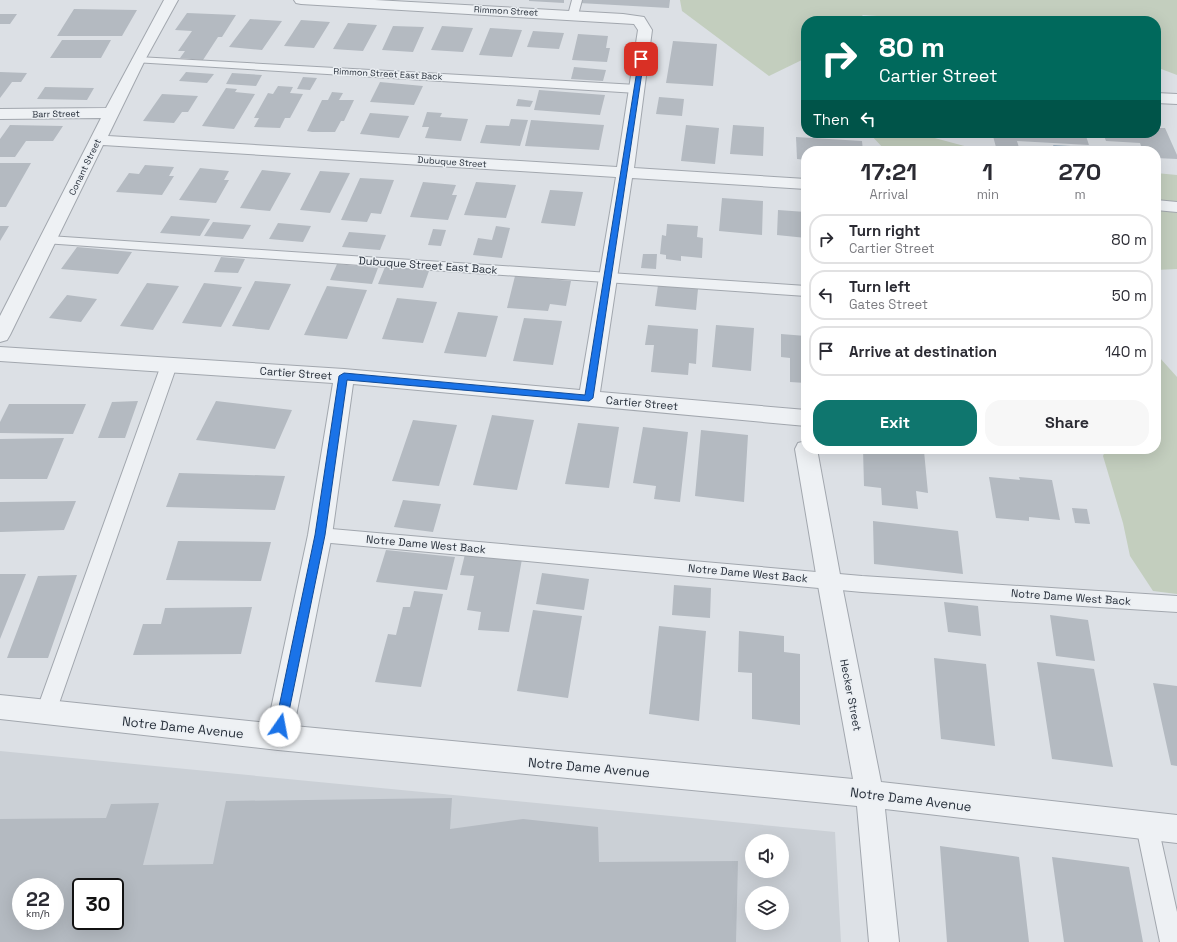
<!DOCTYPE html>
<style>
:root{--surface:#fff;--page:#f7f7f7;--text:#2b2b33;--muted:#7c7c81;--line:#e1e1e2;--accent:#0f766e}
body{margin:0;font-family:"Space Grotesk",sans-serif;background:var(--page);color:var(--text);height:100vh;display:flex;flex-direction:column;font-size:15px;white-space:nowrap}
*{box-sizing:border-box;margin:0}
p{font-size:13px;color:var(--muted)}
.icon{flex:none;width:22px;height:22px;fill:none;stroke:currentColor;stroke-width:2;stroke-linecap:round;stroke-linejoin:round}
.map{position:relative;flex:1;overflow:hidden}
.side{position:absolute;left:801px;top:146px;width:360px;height:308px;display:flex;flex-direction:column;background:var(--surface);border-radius:16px;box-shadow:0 4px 16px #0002}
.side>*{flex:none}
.hud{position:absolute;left:801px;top:16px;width:360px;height:122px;border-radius:16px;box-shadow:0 4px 16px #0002;background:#00695c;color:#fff;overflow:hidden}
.fabs{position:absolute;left:745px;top:834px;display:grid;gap:8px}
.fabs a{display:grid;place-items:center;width:44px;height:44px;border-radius:50%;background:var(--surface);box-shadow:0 4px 16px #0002;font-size:20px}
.speed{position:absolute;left:12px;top:878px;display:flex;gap:8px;font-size:20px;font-weight:700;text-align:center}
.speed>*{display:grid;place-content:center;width:52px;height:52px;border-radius:50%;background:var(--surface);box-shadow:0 4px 16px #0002;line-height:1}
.speed small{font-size:10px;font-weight:400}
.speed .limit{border:2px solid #111;border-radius:6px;background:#fff;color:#111}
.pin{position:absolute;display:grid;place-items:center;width:34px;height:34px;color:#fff;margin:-17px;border-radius:8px;box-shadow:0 2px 6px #0006}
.me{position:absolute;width:44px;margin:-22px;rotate:12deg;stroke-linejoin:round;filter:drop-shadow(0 0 3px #0008)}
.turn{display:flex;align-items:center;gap:14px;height:84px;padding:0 12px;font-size:18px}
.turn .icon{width:52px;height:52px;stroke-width:2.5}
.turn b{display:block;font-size:28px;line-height:34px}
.then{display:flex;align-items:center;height:38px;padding:0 12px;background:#0003;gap:8px;font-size:15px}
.eta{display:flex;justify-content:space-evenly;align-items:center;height:68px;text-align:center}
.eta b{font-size:24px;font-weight:600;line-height:28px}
.action{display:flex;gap:8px;margin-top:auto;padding:8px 12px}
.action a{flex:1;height:46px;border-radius:16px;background:var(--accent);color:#fff;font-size:16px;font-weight:600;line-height:46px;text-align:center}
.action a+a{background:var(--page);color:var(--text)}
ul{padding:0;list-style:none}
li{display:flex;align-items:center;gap:12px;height:50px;margin:0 8px 6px;padding:0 4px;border:2px solid var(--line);border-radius:16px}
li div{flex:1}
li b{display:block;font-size:15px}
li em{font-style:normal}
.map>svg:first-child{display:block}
.built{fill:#cbd0d6;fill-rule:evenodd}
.green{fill:#c3cebe}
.water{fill:#9ab0c2}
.building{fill:#b4bac1;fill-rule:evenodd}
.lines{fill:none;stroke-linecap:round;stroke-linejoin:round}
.lane-casing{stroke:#a2a7ae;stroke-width:2}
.street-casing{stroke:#a2a7ae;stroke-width:2}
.lane{fill:#eef1f4;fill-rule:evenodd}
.street{fill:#eef1f4;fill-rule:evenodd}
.route{fill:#1a73e8;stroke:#114b97}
.labels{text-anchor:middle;stroke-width:3;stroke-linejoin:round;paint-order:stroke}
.far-street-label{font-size:9px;fill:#272f3a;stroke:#ebeff3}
.street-label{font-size:11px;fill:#272f3a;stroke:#ebeff3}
.near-street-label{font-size:13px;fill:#272f3a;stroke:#ebeff3}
</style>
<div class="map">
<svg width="1177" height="942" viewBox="0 0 1177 942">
<rect width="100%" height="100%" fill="#dce0e5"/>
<path class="built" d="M 0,751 L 835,832 L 841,942 L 0,942 ZM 752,841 L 782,841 L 782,871 L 752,871 ZM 21,887 L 55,887 L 55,921 L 21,921 ZM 81,887 L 115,887 L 115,921 L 81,921 ZM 752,893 L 782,893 L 782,923 L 752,923 Z"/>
<path class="green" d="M 680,0 L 1177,0 L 1177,75 L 1156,67 L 1156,21 L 947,21 L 863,15 L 856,21 L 806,21 L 806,58 L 769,76 L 682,11 Z
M 869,133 L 916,133 L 983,151 L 886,151 Z
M 1156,173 L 1177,175 L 1177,269 L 1156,270 Z
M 1156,355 L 1160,358 L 1177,377 L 1177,594 L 1153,591 L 1130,556 L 1123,523 L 1103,456 L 1106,449 L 1156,449 Z"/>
<path class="water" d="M 1053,145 L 1089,147 L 1091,151 L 1056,151 Z"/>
<path class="building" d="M 529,0 L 564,0 L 564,3 L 529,1 Z
M 580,0 L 670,0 L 669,8 L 579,3 Z
M 74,9 L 137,10 L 122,36 L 57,36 Z
M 187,13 L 236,15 L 222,37 L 218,37 L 203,60 L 180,58 L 185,51 L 178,51 L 192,31 L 175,30 Z
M 0,14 L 17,14 L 10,24 L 0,24 Z
M 250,19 L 282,21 L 262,50 L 229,47 Z
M 301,20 L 330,22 L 314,48 L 284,46 Z
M 348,23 L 377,25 L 363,51 L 333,49 Z
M 393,26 L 424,27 L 413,52 L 382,50 Z
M 442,26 L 473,28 L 463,52 L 431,50 Z
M 490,28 L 522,30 L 512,57 L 479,55 Z
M 533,31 L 564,33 L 559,49 L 527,47 Z
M 578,34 L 608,36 L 606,48 L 610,48 L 607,62 L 572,60 Z
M 62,40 L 111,40 L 101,58 L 50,58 Z
M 673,41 L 717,44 L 713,86 L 666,83 Z
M 574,67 L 606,70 L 603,81 L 571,79 Z
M 0,72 L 27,73 L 21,82 L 12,82 L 0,98 Z
M 186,72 L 214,74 L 207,83 L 179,81 Z
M 232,73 L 262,75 L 256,86 L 226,84 Z
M 303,77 L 317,78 L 310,90 L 297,89 Z
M 380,82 L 423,86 L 414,105 L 370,102 Z
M 278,86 L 293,87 L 290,93 L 303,94 L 290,118 L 285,118 L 280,128 L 254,127 L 259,118 L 254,118 L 268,93 L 273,94 Z
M 45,87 L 94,88 L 87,100 L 37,99 Z
M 226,88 L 237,89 L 235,92 L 255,94 L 234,129 L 202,126 Z
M 539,90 L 605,95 L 600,115 L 534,110 Z
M 332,92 L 343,93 L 339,100 L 354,100 L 344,121 L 341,121 L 335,132 L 312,132 L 307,131 L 322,100 L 328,100 Z
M 162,94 L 198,96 L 188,112 L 182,112 L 174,123 L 143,121 Z
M 659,97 L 684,99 L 682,116 L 656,114 Z
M 518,99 L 533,101 L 530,107 L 516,106 Z
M 427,112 L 442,113 L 440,117 L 468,119 L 461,141 L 425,138 L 429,127 L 422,127 Z
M 370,113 L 409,116 L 399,138 L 360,134 Z
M 511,119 L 528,120 L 520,146 L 480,143 L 486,125 L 509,126 Z
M 531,120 L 604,125 L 599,150 L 525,146 Z
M 10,125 L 63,126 L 53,141 L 26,141 L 15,157 L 0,157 L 0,139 Z
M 686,125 L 719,128 L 715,164 L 681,161 Z
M 733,125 L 764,127 L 763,156 L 730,154 Z
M 1156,128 L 1165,128 L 1177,155 L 1177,159 L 1156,158 L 1156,151 L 1143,151 L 1140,143 L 1106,141 L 1103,133 L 1156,133 Z
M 1012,133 L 1085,133 L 1089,145 L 1017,141 L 1020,151 L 997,151 L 993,136 L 1013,137 Z
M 796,137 L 862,141 L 863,151 L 806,151 L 806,160 L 797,159 Z
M 0,163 L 31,163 L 6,207 L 0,207 Z
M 145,165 L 174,167 L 169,176 L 174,176 L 162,195 L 116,192 L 129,173 L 139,174 Z
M 200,168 L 229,171 L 224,180 L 229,180 L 216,203 L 179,200 Z
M 262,170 L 291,173 L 270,211 L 240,208 Z
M 320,171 L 350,173 L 330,213 L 300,210 Z
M 360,178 L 394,180 L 381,214 L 371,213 L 367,222 L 341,220 Z
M 423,182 L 456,185 L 452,195 L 457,195 L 448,220 L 410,217 Z
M 476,182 L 516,185 L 506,218 L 464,215 Z
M 550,190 L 583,192 L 575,226 L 541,223 Z
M 722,198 L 763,201 L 762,235 L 719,231 Z
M 778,210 L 806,212 L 806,238 L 777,235 Z
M 171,216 L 210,219 L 200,236 L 160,233 Z
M 213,222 L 251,225 L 243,239 L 204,236 Z
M 278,223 L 311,226 L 303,242 L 269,239 Z
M 667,224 L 698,226 L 697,237 L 703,238 L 702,258 L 681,256 L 681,261 L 666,259 L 666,255 L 660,254 L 662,235 L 666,236 Z
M 0,226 L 9,226 L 0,241 Z
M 496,226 L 510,228 L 502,258 L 473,255 L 478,238 L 492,240 Z
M 433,229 L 446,230 L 441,246 L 428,245 Z
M 349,232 L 386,235 L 380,250 L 342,247 Z
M 77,247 L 132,252 L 118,274 L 61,269 Z
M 643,254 L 657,254 L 656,269 L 641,268 Z
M 221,257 L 245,259 L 238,273 L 214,272 Z
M 337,264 L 378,268 L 372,284 L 330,280 Z
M 385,267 L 429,271 L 423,288 L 378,284 Z
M 515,276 L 571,281 L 566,306 L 550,304 L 548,311 L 507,308 Z
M 255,281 L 291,284 L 269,330 L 232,326 Z
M 147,283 L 179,286 L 153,330 L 120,326 Z
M 204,283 L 242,287 L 221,327 L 182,323 Z
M 658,285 L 698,289 L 696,310 L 655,306 Z
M 327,286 L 367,290 L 347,339 L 304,335 Z
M 67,295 L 97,299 L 81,322 L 49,318 Z
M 397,298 L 437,302 L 423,343 L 382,339 Z
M 458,312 L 498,316 L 486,357 L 444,353 Z
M 524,318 L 562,321 L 553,365 L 513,361 Z
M 648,325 L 698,329 L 696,364 L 689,363 L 688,375 L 651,372 L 654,345 L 645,345 Z
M 716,325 L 754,328 L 751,371 L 712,367 Z
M 781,334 L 806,336 L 806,383 L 790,382 L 790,358 L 781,357 Z
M 138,401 L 125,438 L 98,438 L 112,402 Z
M 216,401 L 292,410 L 275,449 L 196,440 Z
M 9,404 L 86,404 L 73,434 L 0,433 L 0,422 Z
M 492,415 L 534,420 L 517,490 L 473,485 Z
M 413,420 L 457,425 L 439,486 L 392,481 Z
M 578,423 L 619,427 L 609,488 L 565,484 Z
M 643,427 L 688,432 L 680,502 L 654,499 L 656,486 L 633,483 Z
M 701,430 L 748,435 L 744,502 L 695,496 Z
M 64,438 L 47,479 L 0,479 L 0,439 Z
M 863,449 L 906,449 L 924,451 L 928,493 L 916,491 L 918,509 L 882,505 L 881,488 L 864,486 Z
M 179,473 L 285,476 L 275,510 L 166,507 Z
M 989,477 L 1020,480 L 1019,477 L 1052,480 L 1060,520 L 1029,517 L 1029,521 L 996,518 Z
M 403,500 L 441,504 L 433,532 L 394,527 Z
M 76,501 L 64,530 L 0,532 L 0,502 Z
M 1072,508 L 1087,509 L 1090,524 L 1075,523 Z
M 873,521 L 958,531 L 963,574 L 874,564 Z
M 178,541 L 271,542 L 261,581 L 166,580 Z
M 386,550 L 455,557 L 447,590 L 376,582 Z
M 465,554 L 522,559 L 509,632 L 478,630 L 481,612 L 467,610 L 474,576 L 460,575 Z
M 542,573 L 589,579 L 584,610 L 536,604 Z
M 0,574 L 26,574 L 0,639 Z
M 77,575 L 48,658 L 7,658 L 38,576 Z
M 674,585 L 711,588 L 710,618 L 672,615 Z
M 414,591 L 443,594 L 421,687 L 375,682 L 388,634 L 396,635 L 403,607 L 410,607 Z
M 944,602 L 978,606 L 981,636 L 948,632 Z
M 252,607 L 241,654 L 133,655 L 143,624 L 161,624 L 165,608 Z
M 533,610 L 582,616 L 568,698 L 517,691 Z
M 1050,615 L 1088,620 L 1095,661 L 1056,656 Z
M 659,626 L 706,631 L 699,721 L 649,714 Z
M 739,631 L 784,636 L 784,652 L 800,654 L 800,725 L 752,719 L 752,673 L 738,672 Z
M 934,658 L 986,664 L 995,746 L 941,739 Z
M 1037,662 L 1094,669 L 1113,767 L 1052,759 Z
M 1153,683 L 1177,686 L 1177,766 L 1171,765 Z
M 452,798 L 450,829 L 523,819 L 598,827 L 599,862 L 738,861 L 736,942 L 0,942 L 0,819 L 106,818 L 111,804 L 159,803 L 143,865 L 213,864 L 226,801 ZM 21,887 L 55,887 L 55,921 L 21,921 ZM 81,887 L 115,887 L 115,921 L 81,921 Z
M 940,846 L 1019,857 L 1029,942 L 947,942 Z
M 1052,857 L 1129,867 L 1143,942 L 1064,942 Z"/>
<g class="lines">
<defs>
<path id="lane" d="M 572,0 L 582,0 L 578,15 L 573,18 L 568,15 Z
M 138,57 L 637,85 L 641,86 L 643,89 L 641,92 L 637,93 L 134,62 L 132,60 L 134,58 Z
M 49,236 L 806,286 L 806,296 L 44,243 L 42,240 L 44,237 Z
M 169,359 L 175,361 L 177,365 L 56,712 L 53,719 L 46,721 L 39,719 L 36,712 L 161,365 L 163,361 Z
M 320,528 L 862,576 L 1177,596 L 1177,612 L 862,592 L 320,542 L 314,540 L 311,535 L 314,530 Z
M 1147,815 L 1155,818 L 1158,826 L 1177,912 L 1177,942 L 1160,942 L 1136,826 L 1139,818 Z"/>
<path id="street" d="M 164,0 L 178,0 L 145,60 L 108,136 L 617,167 L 638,30 L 634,24 L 301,4 L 296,3 L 294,0 L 375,0 L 623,14 L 644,17 L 652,30 L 634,168 L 806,179 L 806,189 L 632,178 L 600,392 L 806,410 L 806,426 L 353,384 L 332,535 L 294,726 L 853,779 L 817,580 L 795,449 L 798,443 L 806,441 L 806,449 L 817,449 L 841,580 L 881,782 L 1177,815 L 1177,843 L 885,809 L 899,942 L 869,942 L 857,806 L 278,750 L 0,719 L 0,695 L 268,723 L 308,535 L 333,383 L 0,361 L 0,347 L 344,369 L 580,390 L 616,177 L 103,145 L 10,335 L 7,340 L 0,342 L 0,316 L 101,118 L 0,119 L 0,109 L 106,108 Z
M 1156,93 L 1177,94 L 1177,104 L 1156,103 Z
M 1156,200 L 1177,202 L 1177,212 L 1156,210 Z"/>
</defs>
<use href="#lane" class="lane-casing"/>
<use href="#street" class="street-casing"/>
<use href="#lane" class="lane"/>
<use href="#street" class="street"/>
</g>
<path class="route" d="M 639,58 L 644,59 L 593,398 L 589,401 L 347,380 L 325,535 L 286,726 L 284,730 L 280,732 L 277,730 L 275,726 L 315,535 L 339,376 L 344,373 L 585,395 Z"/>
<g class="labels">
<g class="far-street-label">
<text transform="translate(506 11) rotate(3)" y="3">Rimmon Street</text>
<text transform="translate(388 74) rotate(3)" y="3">Rimmon Street East Back</text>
<text transform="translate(56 114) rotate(-1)" y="3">Barr Street</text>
<text transform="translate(452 162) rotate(4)" y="3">Dubuque Street</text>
<text transform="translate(85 167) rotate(-64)" y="3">Conant Street</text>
</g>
<g class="street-label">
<text transform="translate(428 265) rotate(4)" y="4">Dubuque Street East Back</text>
<text transform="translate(296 373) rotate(4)" y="4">Cartier Street</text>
<text transform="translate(642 403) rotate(5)" y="4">Cartier Street</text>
<text transform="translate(426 544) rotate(5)" y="4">Notre Dame West Back</text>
<text transform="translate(748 573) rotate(5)" y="4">Notre Dame West Back</text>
<text transform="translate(1071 597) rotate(4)" y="4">Notre Dame West Back</text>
<text transform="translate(851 695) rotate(79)" y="4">Hecker Street</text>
</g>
<g class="near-street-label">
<text transform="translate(183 727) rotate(6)" y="5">Notre Dame Avenue</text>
<text transform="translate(589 767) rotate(5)" y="5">Notre Dame Avenue</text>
<text transform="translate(911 799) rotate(7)" y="5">Notre Dame Avenue</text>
</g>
</g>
</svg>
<div class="fabs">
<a><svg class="icon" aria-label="sound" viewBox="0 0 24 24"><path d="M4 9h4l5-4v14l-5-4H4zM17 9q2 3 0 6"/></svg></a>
<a><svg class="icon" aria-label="layers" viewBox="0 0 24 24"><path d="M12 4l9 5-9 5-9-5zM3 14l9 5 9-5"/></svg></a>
</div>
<div class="speed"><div>22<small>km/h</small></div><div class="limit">30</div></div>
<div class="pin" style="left:641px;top:59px;background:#d93025"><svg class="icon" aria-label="arrive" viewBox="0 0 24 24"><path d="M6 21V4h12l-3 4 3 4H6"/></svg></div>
<svg class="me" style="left:280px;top:726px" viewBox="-20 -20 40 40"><circle r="19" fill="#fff"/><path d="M0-13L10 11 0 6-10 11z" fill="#1a73e8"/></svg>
<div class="hud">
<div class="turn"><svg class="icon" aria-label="right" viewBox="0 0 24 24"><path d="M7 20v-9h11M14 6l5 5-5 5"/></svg><div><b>80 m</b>Cartier Street</div></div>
<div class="then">Then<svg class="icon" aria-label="left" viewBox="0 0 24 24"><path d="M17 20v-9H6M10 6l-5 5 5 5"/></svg></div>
</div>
<section class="side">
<div class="eta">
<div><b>17:21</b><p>Arrival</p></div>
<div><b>1</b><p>min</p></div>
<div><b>270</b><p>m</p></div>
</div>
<ul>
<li><svg class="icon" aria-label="right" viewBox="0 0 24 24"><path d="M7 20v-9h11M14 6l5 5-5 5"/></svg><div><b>Turn right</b><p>Cartier Street</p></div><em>80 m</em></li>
<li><svg class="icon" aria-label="left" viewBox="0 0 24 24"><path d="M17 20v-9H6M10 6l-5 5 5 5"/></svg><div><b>Turn left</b><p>Gates Street</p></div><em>50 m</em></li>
<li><svg class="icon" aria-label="arrive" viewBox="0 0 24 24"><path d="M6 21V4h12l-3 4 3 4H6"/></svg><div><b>Arrive at destination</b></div><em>140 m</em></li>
</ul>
<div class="action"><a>Exit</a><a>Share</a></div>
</section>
</div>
